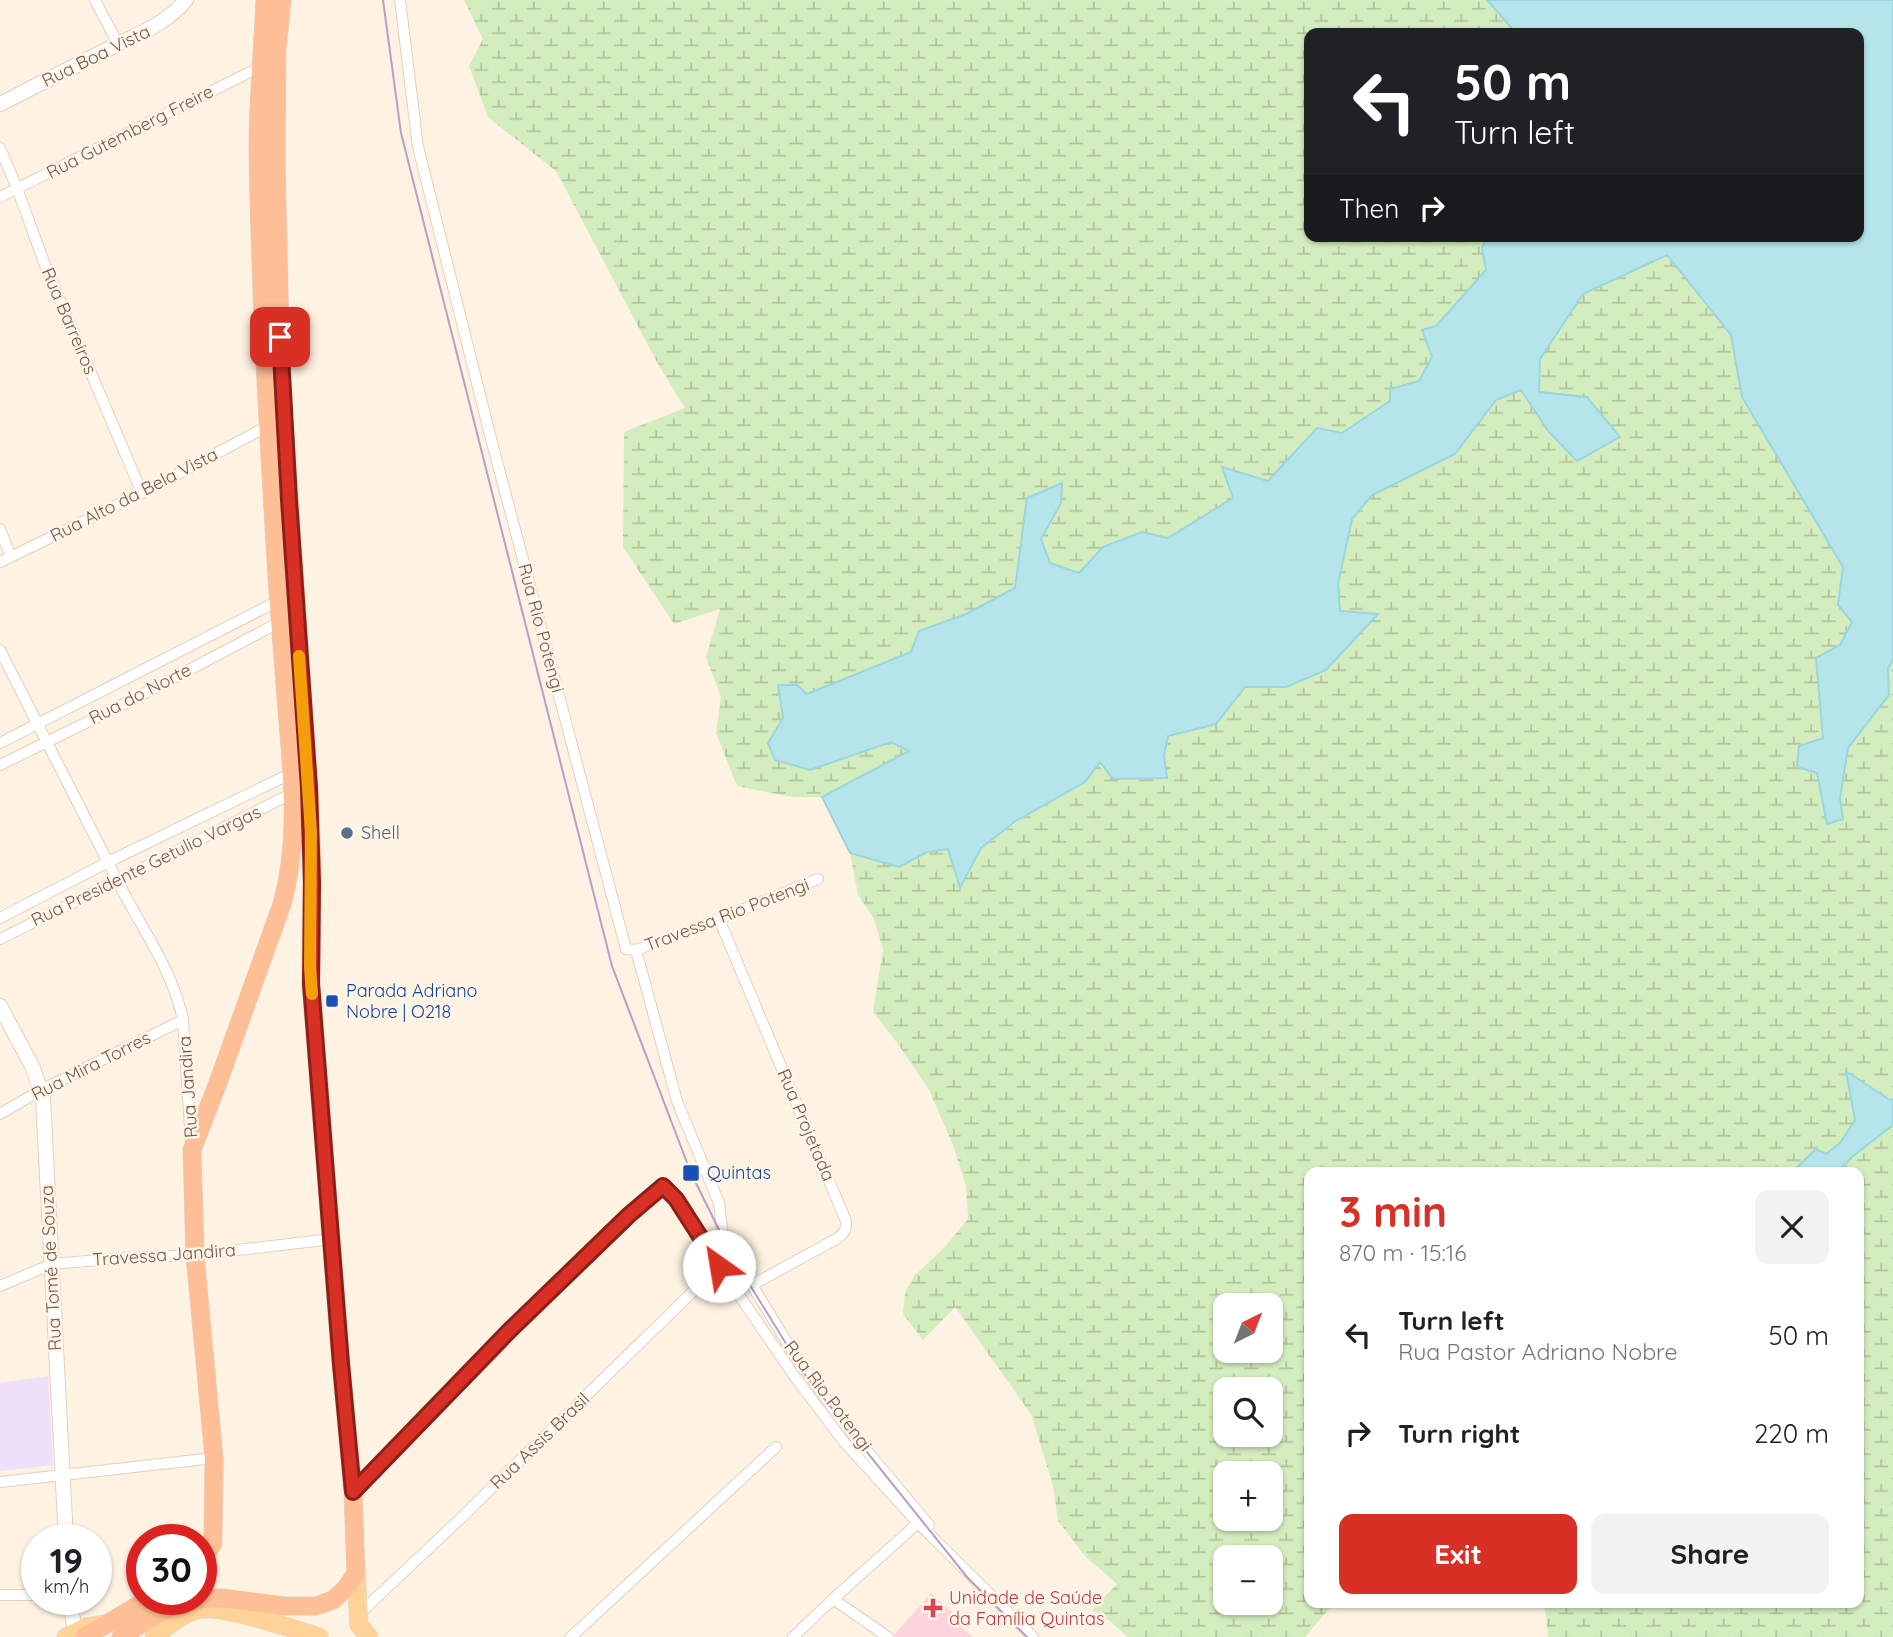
<!DOCTYPE html>
<meta charset="utf-8">
<style>
:root{--surface:#fff;--page:#f2f2f2;--text:#202124;--muted:#757577;--accent:#d93025}
body{margin:0;font-family:Quicksand,sans-serif;background:var(--page);color:var(--text);height:100vh;display:flex;flex-direction:column;font-size:26px;white-space:nowrap}
*{box-sizing:border-box;margin:0}
p{font-size:23px;color:var(--muted)}
.icon{flex:none;width:38px;height:38px;fill:none;stroke:currentColor;stroke-width:2;stroke-linecap:round;stroke-linejoin:round}
.map{position:relative;flex:1;overflow:hidden}
.side{position:absolute;left:1304px;top:1167px;width:560px;height:441px;display:flex;flex-direction:column;background:var(--surface);border-radius:14px;box-shadow:0 2px 5px #0004}
.side>*{flex:none}
.top-card{position:absolute;left:1304px;top:28px;width:560px;height:214px;border-radius:14px;box-shadow:0 2px 5px #0004;background:#202124;color:#fff;overflow:hidden}
.needle{width:46px;rotate:42deg}
.buttons{position:absolute;left:1213px;top:1293px;display:grid;gap:14px}
.buttons a{display:grid;place-items:center;width:70px;height:70px;border-radius:14px;background:var(--surface);box-shadow:0 2px 5px #0004;font-size:35px}
.speed{position:absolute;left:21px;top:1524px;display:flex;gap:14px;font-size:35px;font-weight:700;text-align:center}
.speed>*{display:grid;place-content:center;width:91px;height:91px;border-radius:50%;background:var(--surface);box-shadow:0 2px 5px #0004;line-height:1}
.speed small{font-size:18px;font-weight:400}
.speed .limit{border:10px solid #d22;background:#fff;color:#111}
.pin{position:absolute;display:grid;place-items:center;width:60px;height:60px;color:#fff;margin:-30px;border-radius:14px;box-shadow:0 4px 10px #0006}
.me{position:absolute;width:77px;margin:-38px;rotate:328deg;stroke-linejoin:round;filter:drop-shadow(0 0 5px #0008)}
.turn{display:flex;align-items:center;gap:24px;height:147px;padding:0 35px;font-size:32px}
.turn .icon{width:91px;height:91px;stroke-width:2.5}
.turn b{display:block;font-size:49px;line-height:60px}
.then{display:flex;align-items:center;height:66px;padding:0 35px;background:#0003;gap:14px;font-size:26px}
.round{display:grid;place-items:center;flex:none;width:74px;height:74px;border-radius:14px;background:var(--page)}
.headline{display:flex;align-items:center;justify-content:space-between;height:119px;padding:0 35px}
h1{font-size:42px;font-weight:700;line-height:52px;color:var(--accent)}
.primary-button{display:flex;gap:14px;margin-top:auto;padding:14px 35px}
.primary-button a{flex:1;height:80px;border-radius:14px;background:var(--accent);color:#fff;font-size:28px;font-weight:700;line-height:80px;text-align:center}
.primary-button a+a{background:var(--page);color:var(--text)}
ul{padding:0;list-style:none}
li{display:flex;align-items:center;gap:21px;height:98px;padding:0 35px}
li div{flex:1}
li b{display:block;font-size:26px}
li em{font-style:normal}
.map>svg:first-child{display:block}
.education{fill:#efdffb}
.medical{fill:#fdd4db}
.wetland{fill:url(#wetland-marsh);fill-rule:evenodd}
.water{fill:#b5e5ea;stroke:#9ad6dd;stroke-width:2}
.lines{fill:none;stroke-linecap:round;stroke-linejoin:round}
.minor-casing{stroke:#e6cfbf;stroke-width:12}
.tertiary-casing{stroke:#e6cfbf;stroke-width:16}
.primary-casing{stroke:#dcd3cf;stroke-width:19}
.trunk-casing{stroke:#dcd3cf;stroke-width:19}
.minor{stroke:#fff;stroke-width:10}
.tertiary{stroke:#fff;stroke-width:14}
.primary{stroke:#ffd398;stroke-width:18}
.trunk{stroke:#febe96;stroke-width:18}
.tram{stroke:#b4a0c9;stroke-width:2}
.route-casing{stroke:#8d1f18;stroke-width:18}
.route{stroke:#d93025;stroke-width:12}
.slow{stroke:#f59e0b;stroke-width:12}
.service-dot{fill:#5c6f8a;stroke:#fff6ea;stroke-width:2.5}
.transit-dot{fill:#1a4fb4;stroke:#fff6ea;stroke-width:2.5}
.health-dot{fill:#e0444e;stroke:#fff6ea;stroke-width:2.5}
.labels{text-anchor:middle;stroke-width:5;stroke-linejoin:round;paint-order:stroke}
.street-label{font-size:18px;fill:#795546;stroke:#fff6ea}
.service-label{font-size:18px;fill:#4e5e75;stroke:#fff6ea;text-anchor:start}
.transit-label{font-size:18px;fill:#164399;stroke:#fff6ea;text-anchor:start}
.health-label{font-size:18px;fill:#be3a42;stroke:#fff6ea;text-anchor:start}
</style>
<div class="map">
<svg width="1893" height="1637" viewBox="0 0 1893 1637">
<defs>
<pattern id="wetland-marsh" width="20" height="14" patternUnits="userSpaceOnUse" patternTransform="scale(1.75)"><rect width="20" height="14" fill="#d4edbf"/><path d="M1 5h8M5 5V1M11 12h8M15 12V8" fill="none" stroke="#b1c39d"/></pattern>
</defs>
<rect width="100%" height="100%" fill="#fef2e2"/>
<path class="education" d="M 48,1376 L 53,1465 L 0,1471 L 0,1383 Z"/>
<path class="medical" d="M 931,1593 L 964,1623 L 961,1626 L 972,1637 L 896,1637 L 894,1635 Z"/>
<path class="wetland" d="M 464,0 L 1487,0 L 1516,33 L 1309,33 L 1309,236 L 1486,236 L 1482,249 L 1486,270 L 1436,326 L 1432,357 L 1418,381 L 1390,389 L 1390,401 L 1342,433 L 1317,428 L 1268,481 L 1223,468 L 1233,498 L 1168,539 L 1142,532 L 1103,547 L 1079,574 L 1050,563 L 1041,539 L 1061,503 L 1028,498 L 1015,588 L 966,614 L 919,631 L 911,652 L 807,694 L 778,686 L 783,718 L 768,743 L 810,770 L 891,742 L 909,751 L 822,797 L 792,797 L 737,786 L 716,733 L 721,697 L 706,657 L 720,609 L 674,624 L 623,547 L 624,432 L 685,408 L 658,364 L 556,171 L 488,117 L 469,66 L 483,39 Z
M 1668,255 L 1731,335 L 1742,397 L 1843,567 L 1838,605 L 1852,622 L 1840,645 L 1816,658 L 1823,738 L 1797,767 L 1817,773 L 1843,819 L 1840,798 L 1848,748 L 1889,695 L 1888,667 L 1893,660 L 1893,1099 L 1855,1120 L 1840,1143 L 1826,1154 L 1816,1149 L 1792,1172 L 1309,1172 L 1309,1603 L 1334,1603 L 1305,1637 L 1128,1637 L 1110,1621 L 1092,1610 L 1117,1584 L 1085,1556 L 1058,1521 L 1053,1486 L 1031,1414 L 955,1307 L 923,1340 L 903,1314 L 905,1292 L 915,1275 L 943,1249 L 968,1219 L 966,1186 L 953,1145 L 929,1090 L 898,1044 L 873,1012 L 883,949 L 874,919 L 858,895 L 850,853 L 899,867 L 927,852 L 948,849 L 960,887 L 981,848 L 1101,762 L 1166,778 L 1164,755 L 1168,736 L 1215,724 L 1245,686 L 1286,687 L 1377,615 L 1340,611 L 1338,584 L 1352,519 L 1372,495 L 1455,454 L 1496,400 L 1521,390 L 1549,432 L 1619,438 L 1587,397 L 1539,392 L 1540,359 L 1583,293 ZM 1225,1306 L 1270,1306 L 1270,1351 L 1225,1351 ZM 1225,1390 L 1270,1390 L 1270,1435 L 1225,1435 ZM 1225,1474 L 1270,1474 L 1270,1519 L 1225,1519 ZM 1225,1558 L 1270,1558 L 1270,1603 L 1225,1603 Z
M 1893,1125 L 1893,1637 L 1548,1637 L 1545,1609 L 1540,1603 L 1858,1603 L 1858,1172 L 1837,1172 L 1852,1157 Z"/>
<path class="water" d="M 1487,0 L 1893,0 L 1893,660 L 1888,668 L 1889,695 L 1848,748 L 1840,798 L 1843,819 L 1827,824 L 1817,773 L 1797,767 L 1799,746 L 1823,738 L 1816,658 L 1840,645 L 1852,622 L 1838,605 L 1843,567 L 1742,397 L 1731,335 L 1667,255 L 1583,294 L 1540,359 L 1539,392 L 1587,397 L 1620,437 L 1577,461 L 1549,432 L 1521,390 L 1496,400 L 1455,454 L 1372,495 L 1352,519 L 1338,584 L 1340,611 L 1378,614 L 1326,670 L 1286,687 L 1245,687 L 1216,724 L 1168,736 L 1164,755 L 1167,778 L 1113,779 L 1100,762 L 1085,782 L 1016,821 L 981,848 L 960,888 L 948,849 L 927,852 L 899,867 L 850,853 L 822,797 L 909,751 L 891,742 L 810,770 L 775,760 L 768,743 L 783,718 L 778,685 L 797,685 L 807,694 L 911,652 L 919,631 L 966,614 L 1015,588 L 1027,498 L 1062,483 L 1061,503 L 1041,539 L 1050,563 L 1079,573 L 1103,547 L 1142,532 L 1168,538 L 1233,498 L 1222,467 L 1268,481 L 1317,428 L 1342,433 L 1390,401 L 1390,389 L 1419,381 L 1432,357 L 1422,330 L 1436,326 L 1486,270 L 1482,249 L 1486,236 L 1858,236 L 1858,33 L 1516,33 Z
M 1846,1071 L 1890,1100 L 1893,1099 L 1893,1125 L 1852,1157 L 1837,1172 L 1792,1172 L 1816,1149 L 1826,1154 L 1840,1143 L 1855,1120 Z"/>
<g class="lines">
<defs>
<path id="minor" d="M 95,0 L 118,44
M 400,0 L 418,147 L 489,431 L 626,949 L 636,950 L 719,919 L 818,879
M 0,148 L 17,188 L 45,265 L 142,493
M 0,197 L 260,67
M 0,529 L 11,557
M 0,562 L 142,493 L 268,426
M 0,650 C 39,727 78,804 117,880 C 140,926 173,970 183,1020 L 191,1142
M 0,743 L 278,601
M 0,765 L 132,700 L 280,622
M 0,918 L 108,862 L 292,773
M 719,919 L 846,1221 C 847,1229 844,1233 838,1238 L 752,1285
M 0,939 L 293,793
M 636,950 L 677,1101 L 719,1203 L 723,1238 L 717,1253 L 718,1263
M 0,1114 L 41,1090 L 183,1020
M 723,1238 L 793,1352 L 842,1421 L 929,1525
M 0,1286 L 52,1264 L 123,1258 L 195,1255 L 332,1239
M 0,1482 L 214,1458
M 353,1492 L 510,1330 L 629,1215 L 665,1186 L 676,1199 L 719,1266 L 795,1377 L 844,1442 L 918,1523 L 1033,1637
M 0,1595 L 37,1595
M 833,1599 L 888,1637
M 359,1614 L 462,1517 L 719,1266
M 571,1637 L 776,1447
M 793,1637 L 833,1599 L 918,1523"/>
<path id="tertiary" d="M 0,104 C 36,86 72,67 108,49 C 137,34 164,26 186,0
M 0,1006 L 33,1068 L 43,1098 L 66,1540
M 70,1600 L 75,1632"/>
<path id="primary" d="M 356,1573 L 359,1625 L 369,1637
M 66,1637 L 86,1627 L 103,1624
M 154,1637 C 166,1627 180,1615 196,1610 C 218,1603 294,1629 319,1637"/>
<path id="trunk" d="M 201,1563 L 213,1543 L 214,1458 L 195,1255 L 192,1150 L 219,1080 L 282,904 C 300,840 292,774 287,709 C 283,660 279,610 276,561 C 268,424 260,286 258,148 C 258,99 263,49 265,0
M 201,1599 L 222,1598 L 284,1606 L 316,1606 L 333,1600 L 346,1588 L 356,1573 L 353,1492 L 341,1364 L 311,984 L 312,864 L 309,788 L 281,381 L 276,157 L 277,49 L 282,0
M 85,1637 L 147,1600
M 121,1637 C 144,1622 169,1605 197,1600"/>
</defs>
<use href="#minor" class="minor-casing"/>
<use href="#tertiary" class="tertiary-casing"/>
<use href="#primary" class="primary-casing"/>
<use href="#trunk" class="trunk-casing"/>
<use href="#minor" class="minor"/>
<use href="#tertiary" class="tertiary"/>
<use href="#primary" class="primary"/>
<use href="#trunk" class="trunk"/>
<path class="tram" d="M 383,0 L 401,133 L 612,966 L 691,1173 L 732,1256 L 806,1376 L 967,1577 L 1027,1637"/>
</g>
<g class="lines">
<defs>
<path id="route" d="M 280,337 L 289,500 L 309,788 L 312,883 L 311,984 L 341,1364 L 353,1492 L 510,1330 L 629,1215 L 663,1186 L 676,1199 L 719,1266"/>
</defs>
<use href="#route" class="route-casing"/>
<use href="#route" class="route"/>
<path class="slow" d="M 299,656 L 311,832 L 310,967 L 312,994"/>
</g>
<circle class="service-dot" cx="347" cy="833" r="7"/>
<g class="transit-dot">
<rect x="325" y="994" width="14" height="14" rx="3.5"/>
<rect x="682" y="1164" width="18" height="18" rx="3.5"/>
</g>
<path class="health-dot" d="M929.5 1597.5h7v7h7v7h-7v7h-7v-7h-7v-7h7z"/>
<g class="labels">
<g class="street-label">
<text transform="translate(96 56) rotate(-26)" y="6">Rua Boa Vista</text>
<text transform="translate(130 132) rotate(-27)" y="6">Rua Gutemberg Freire</text>
<text transform="translate(69 321) rotate(67)" y="6">Rua Barreiros</text>
<text transform="translate(134 495) rotate(-27)" y="6">Rua Alto da Bela Vista</text>
<text transform="translate(541 628) rotate(75)" y="6">Rua Rio Potengi</text>
<text transform="translate(140 694) rotate(-27)" y="6">Rua do Norte</text>
<text transform="translate(146 866) rotate(-26)" y="6">Rua Presidente Getulio Vargas</text>
<text transform="translate(727 915) rotate(-21)" y="6">Travessa Rio Potengi</text>
<text transform="translate(91 1066) rotate(-27)" y="6">Rua Mira Torres</text>
<text transform="translate(188 1087) rotate(-94)" y="6">Rua Jandira</text>
<text transform="translate(806 1125) rotate(67)" y="6">Rua Projetada</text>
<text transform="translate(164 1255) rotate(-4)" y="6">Travessa Jandira</text>
<text transform="translate(51 1268) rotate(-93)" y="6">Rua Tomé de Souza</text>
<text transform="translate(828 1396) rotate(53)" y="6">Rua Rio Potengi</text>
<text transform="translate(540 1441) rotate(-44)" y="6">Rua Assis Brasil</text>
</g>
<g class="service-label">
<text x="361" y="839">Shell</text>
</g>
<g class="transit-label">
<text x="346" y="997">Parada Adriano<tspan x="346" dy="21">Nobre | O218</tspan></text>
<text x="707" y="1179">Quintas</text>
</g>
<g class="health-label">
<text x="949" y="1604">Unidade de Saúde<tspan x="949" dy="21">da Família Quintas</tspan></text>
</g>
</g>
</svg>
<div class="buttons">
<a><svg class="needle" viewBox="-14 -14 28 28"><path d="M0-13l5 13h-10z" fill="#e53935"/><path d="M0 13l5-13h-10z" fill="#757577"/></svg></a>
<a><svg class="icon" aria-label="search" viewBox="0 0 24 24"><circle cx="10" cy="10" r="6"/><path d="M15 15l6 6"/></svg></a>
<a>+</a>
<a>−</a>
</div>
<div class="speed"><div>19<small>km/h</small></div><div class="limit">30</div></div>
<div class="pin" style="left:280px;top:337px;background:#d93025"><svg class="icon" aria-label="arrive" viewBox="0 0 24 24"><path d="M6 21V4h12l-3 4 3 4H6"/></svg></div>
<svg class="me" style="left:719px;top:1266px" viewBox="-20 -20 40 40"><circle r="19" fill="#fff"/><path d="M0-13L10 11 0 6-10 11z" fill="#d93025"/></svg>
<div class="top-card">
<div class="turn"><svg class="icon" aria-label="left" viewBox="0 0 24 24"><path d="M17 20v-9H6M10 6l-5 5 5 5"/></svg><div><b>50 m</b>Turn left</div></div>
<div class="then">Then<svg class="icon" aria-label="right" viewBox="0 0 24 24"><path d="M7 20v-9h11M14 6l5 5-5 5"/></svg></div>
</div>
<section class="side">
<div class="headline"><div><h1>3 min</h1><p>870 m · 15:16</p></div><a class="round"><svg class="icon" aria-label="close" viewBox="0 0 24 24"><path d="M6 6l12 12M18 6L6 18"/></svg></a></div>
<ul>
<li><svg class="icon" aria-label="left" viewBox="0 0 24 24"><path d="M17 20v-9H6M10 6l-5 5 5 5"/></svg><div><b>Turn left</b><p>Rua Pastor Adriano Nobre</p></div><em>50 m</em></li>
<li><svg class="icon" aria-label="right" viewBox="0 0 24 24"><path d="M7 20v-9h11M14 6l5 5-5 5"/></svg><div><b>Turn right</b></div><em>220 m</em></li>
</ul>
<div class="primary-button"><a>Exit</a><a>Share</a></div>
</section>
</div>
